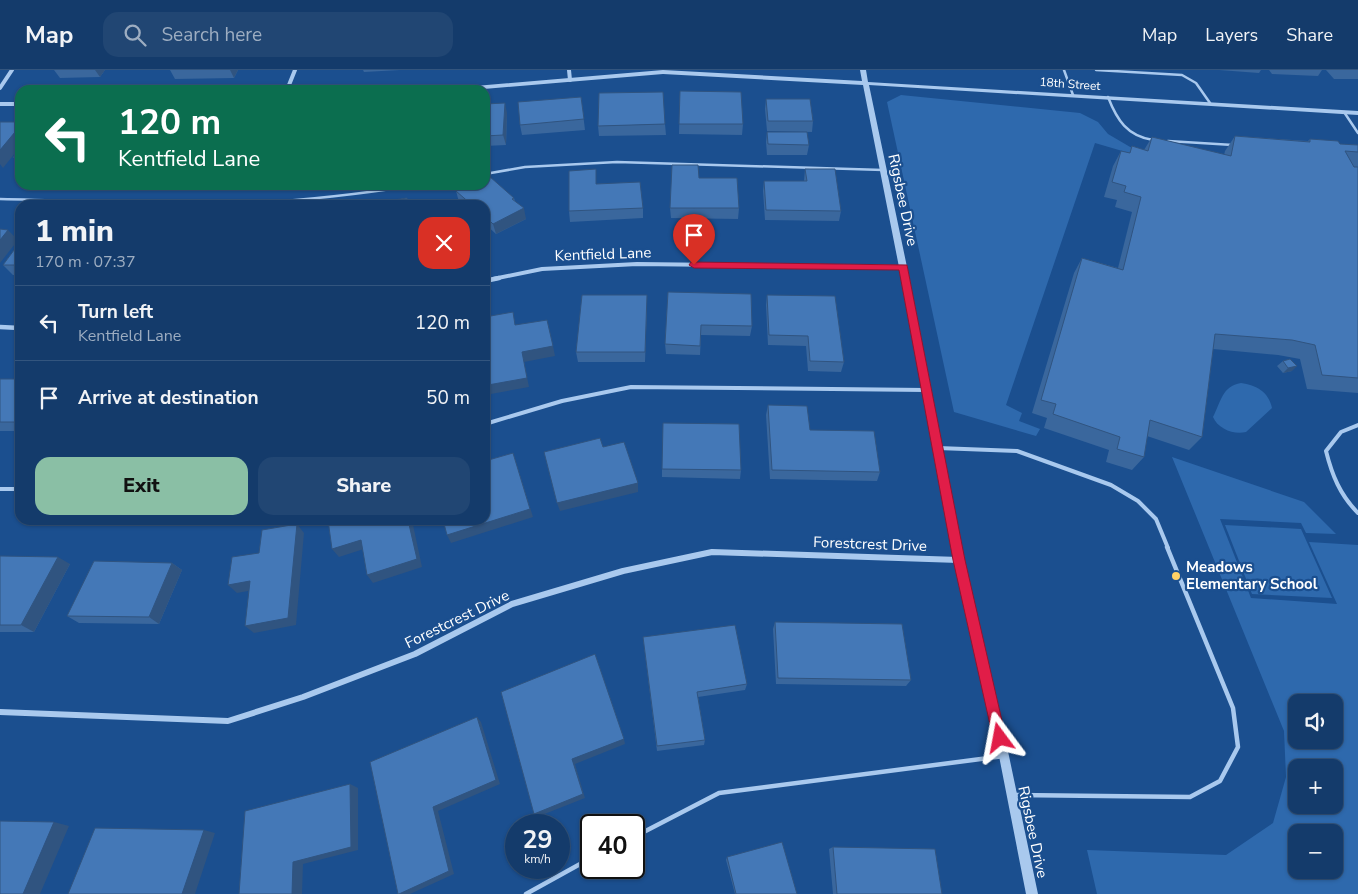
<!DOCTYPE html>
<meta charset="utf-8">
<style>
:root{--surface:#143b6b;--page:#214673;--text:#f1f3f6;--muted:#9dadc1;--line:#33557e;--accent:#8abfa5}
body{margin:0;font-family:"Nunito Sans",sans-serif;background:var(--page);color:var(--text);height:100vh;display:flex;flex-direction:column;font-size:19px;white-space:nowrap}
*{box-sizing:border-box;margin:0}
p{font-size:16px;color:var(--muted)}
.icon{flex:none;width:28px;height:28px;fill:none;stroke:currentColor;stroke-width:2;stroke-linecap:round;stroke-linejoin:round}
.map{position:relative;flex:1;overflow:hidden}
.sheet{position:absolute;left:15px;top:130px;width:475px;height:325px;display:flex;flex-direction:column;background:var(--surface);border-radius:15px;box-shadow:0 1px 4px #0004,0 0 0 1px var(--line)}
.sheet>*{flex:none}
.top-card{position:absolute;left:15px;top:15px;width:475px;height:105px;border-radius:15px;box-shadow:0 1px 4px #0004,0 0 0 1px var(--line);background:#0b6e4f;color:#fff;overflow:hidden}
.tools{position:absolute;left:1288px;top:624px;display:grid;gap:10px}
.tools a{display:grid;place-items:center;width:55px;height:55px;border-radius:10px;background:var(--surface);box-shadow:0 1px 4px #0004,0 0 0 1px var(--line);font-size:25px}
.speed{position:absolute;left:505px;top:744px;display:flex;gap:10px;font-size:25px;font-weight:700;text-align:center}
.speed>*{display:grid;place-content:center;width:65px;height:65px;border-radius:50%;background:var(--surface);box-shadow:0 1px 4px #0004,0 0 0 1px var(--line);line-height:1}
.speed small{font-size:12px;font-weight:400}
.speed .limit{border:2px solid #111;border-radius:8px;background:#fff;color:#111}
.pin{position:absolute;display:grid;place-items:center;width:42px;height:42px;color:#fff;margin:-51px -21px;border-radius:50% 50% 50% 0;rotate:-45deg;box-shadow:0 0 5px #0007}
.pin .icon{rotate:45deg}
.me{position:absolute;width:55px;margin:-28px;rotate:347deg;stroke-linejoin:round;filter:drop-shadow(0 0 4px #0008)}
.turn{display:flex;align-items:center;gap:18px;height:105px;padding:0 20px;font-size:22px}
.turn .icon{width:65px;height:65px;stroke-width:2.5}
.turn b{display:block;font-size:35px;line-height:42px}
.round{display:grid;place-items:center;flex:none;width:52px;height:52px;border-radius:15px;background:var(--page)}
.headline{display:flex;align-items:center;justify-content:space-between;height:85px;padding:0 20px}
h1{font-size:30px;font-weight:800;line-height:38px}
.cta{display:flex;gap:10px;margin-top:auto;padding:10px 20px}
.cta a{flex:1;height:58px;border-radius:15px;background:var(--accent);color:#111;font-size:20px;font-weight:800;line-height:58px;text-align:center}
.cta a+a{background:var(--page);color:var(--text)}
ul{padding:0;list-style:none}
li{display:flex;align-items:center;gap:15px;height:75px;padding:0 20px;border-top:1px solid var(--line)}
li div{flex:1}
li b{display:block;font-size:19px}
li em{font-style:normal}
header{display:flex;align-items:center;gap:30px;box-sizing:border-box;height:70px;padding:0 25px;background:var(--surface);border-bottom:1px solid var(--line)}
header strong{font-size:24px}
nav{display:flex;gap:28px;margin-inline-start:auto;font-size:18px}
.search{width:350px;height:45px;background:var(--page);display:flex;align-items:center;gap:12px;box-sizing:border-box;padding:0 18px;border-radius:15px;color:var(--muted);font-size:19px}
.map>svg:first-child{display:block}
.green{fill:#2e69ad;fill-rule:evenodd}
.lines{fill:none;stroke-linecap:round;stroke-linejoin:round}
.service-far2{stroke:#a9c9ee;stroke-width:2.5}
.service-far1{stroke:#a9c9ee;stroke-width:4}
.service{stroke:#a9c9ee;stroke-width:4.5}
.minor-far2{stroke:#a9c9ee;stroke-width:4}
.minor-far1{stroke:#a9c9ee;stroke-width:4.5}
.minor{stroke:#a9c9ee;stroke-width:6}
.tertiary{fill:#a9c9ee;fill-rule:evenodd}
.wall{fill:#3a679d}
.shaded-wall{fill:#305480}
.building{fill:#4478b7;stroke:#305480}
.route{fill:#e11d48;stroke:#92132f}
.poi-dot{fill:#ffd166;stroke:#1b4f8f;stroke-width:2}
.labels{text-anchor:middle;stroke-width:4.5;stroke-linejoin:round;paint-order:stroke}
.far-street-label{font-size:12px;fill:#fff;stroke:#1b4f8f}
.street-label{font-size:15px;fill:#fff;stroke:#1b4f8f}
.poi-label{font-size:15px;font-weight:bold;fill:#fff;stroke:#1b4f8f;text-anchor:start}
</style>
<header>
<strong>Map</strong>
<div class="search"><svg class="icon" aria-label="search" viewBox="0 0 24 24"><circle cx="10" cy="10" r="6"/><path d="M15 15l6 6"/></svg>Search here</div>
<nav><a>Map</a><a>Layers</a><a>Share</a></nav>
</header>
<div class="map">
<svg width="1358" height="824" viewBox="0 0 1358 824">
<rect width="100%" height="100%" fill="#1b4f8f"/>
<path class="green" d="M 901,25 L 1080,43 L 1098,52 L 1108,64 L 1137,81 L 1136,85 L 1095,73 L 1006,335 L 1022,343 L 1019,351 L 1040,359 L 1036,366 L 954,342 L 887,32 Z
M 1241,313 C 1256,315 1269,322 1272,338 L 1246,362 C 1234,365 1218,359 1213,347 C 1221,332 1222,316 1241,313 Z
M 1172,387 L 1304,432 L 1336,464 L 1306,463 L 1301,453 L 1220,449 L 1251,528 L 1337,534 L 1309,472 L 1358,475 L 1358,824 L 1097,824 L 1087,780 L 1226,785 L 1273,753 L 1286,707 L 1284,661 ZM 1296,632 L 1334,632 L 1334,670 L 1296,670 ZM 1296,698 L 1334,698 L 1334,735 L 1296,735 ZM 1296,762 L 1334,762 L 1334,800 L 1296,800 Z
M 1225,455 L 1301,459 L 1332,528 L 1252,524 Z"/>
<g class="lines">
<path class="service-far2" d="M 1064,0 L 1073,25
M 1096,0 L 1182,5 L 1196,13 L 1210,33
M 1108,27 C 1117,50 1127,66 1153,70
M 1344,42 L 1358,63
M 1168,71 L 1233,75
M 485,104 L 525,97 L 617,92 L 883,100
M 0,129 C 62,130 124,135 187,135 C 264,135 341,127 418,115"/>
<path class="service-far1" d="M 485,354 L 562,331 L 631,317 L 926,320
M 1358,355 L 1341,362 L 1326,381 C 1332,405 1340,425 1358,443
M 938,378 L 1017,381 L 1111,415 L 1138,431 L 1156,449 L 1168,478
M 0,419 L 20,419"/>
<path class="service" d="M 1014,725 L 1190,727 L 1220,711 L 1238,677 L 1233,638 L 1167,477
M 634,767 L 719,723 L 1004,686
M 526,824 L 591,788"/>
<path class="minor-far2" d="M 569,0 L 570,10
M 0,18 L 12,0
M 287,20 L 295,0
M 493,209 L 542,199 L 637,194 L 903,197"/>
<path class="minor-far1" d="M 485,211 L 499,208
M 0,257 L 20,258"/>
<path class="minor" d="M 0,642 L 228,651 L 303,627 L 415,584 L 512,534 L 623,501 L 712,482 L 959,490"/>
<path class="tertiary" d="M 663,0 L 862,11 L 860,0 L 866,0 L 868,12 L 1358,41 L 1358,45 L 869,15 L 907,197 L 964,490 L 1009,686 L 1038,824 L 1026,824 L 999,686 L 954,490 L 899,197 L 863,15 L 663,4 L 472,20 L 449,20 L 452,18 Z
M 0,32 L 20,32 L 20,36 L 0,36 Z"/>
</g>
<path class="wall" d="M 54,0 L 105,0 L 100,7 L 60,8 Z
M 170,0 L 238,0 L 234,8 L 175,9 Z
M 363,0 L 400,0 L 364,2 Z
M 1219,0 L 1261,0 L 1259,3 Z
M 1269,0 L 1322,0 L 1318,6 L 1272,4 Z
M 1326,0 L 1358,0 L 1358,9 L 1334,9 Z
M 680,21 L 743,54 L 742,65 L 679,64 Z
M 581,27 L 585,60 L 522,65 L 520,55 Z
M 766,29 L 813,51 L 812,62 L 767,61 L 765,39 Z
M 485,34 L 507,43 L 506,75 L 485,76 Z
M 665,54 L 666,65 L 599,66 L 598,56 Z
M 767,62 L 809,75 L 807,85 L 767,85 L 766,72 Z
M 1235,66 L 1308,71 L 1310,69 L 1340,74 L 1358,75 L 1358,323 L 1307,319 L 1300,289 L 1278,285 L 1213,279 L 1202,367 L 1189,380 L 1147,366 L 1144,387 L 1132,400 L 1106,392 L 1109,380 L 1044,358 L 1047,348 L 1032,343 L 1074,203 L 1082,188 L 1118,198 L 1132,142 L 1115,137 L 1117,130 L 1104,127 L 1113,96 L 1121,81 L 1129,83 L 1132,76 L 1144,80 L 1152,67 L 1224,85 L 1225,81 Z
M 20,79 L 20,95 L 13,87 Z
M 805,99 L 841,141 L 839,151 L 765,150 L 763,121 L 764,111 L 804,111 Z
M 699,108 L 739,138 L 738,149 L 671,148 L 670,138 Z
M 597,114 L 643,138 L 643,148 L 570,152 L 569,141 Z
M 456,121 L 514,128 L 515,131 L 526,149 L 496,164 L 485,154 L 485,135 L 463,135 L 459,132 Z
M 20,172 L 20,205 L 13,205 L 3,195 Z
M 668,222 L 752,256 L 750,266 L 701,265 L 700,285 L 666,284 L 665,274 Z
M 647,225 L 647,235 L 645,292 L 578,292 L 576,282 Z
M 767,225 L 844,292 L 841,302 L 808,301 L 806,276 L 768,275 L 766,235 Z
M 1283,291 L 1292,301 L 1283,303 L 1277,296 Z
M 20,301 L 20,361 L 0,361 L 0,309 L 15,309 Z
M 768,335 L 880,402 L 877,411 L 770,409 L 766,345 Z
M 662,399 L 741,400 L 740,409 L 662,407 Z
M 0,486 L 70,494 L 34,562 L 0,562 Z
M 172,493 L 182,500 L 159,554 L 79,553 L 67,546 Z
M 775,552 L 911,610 L 906,616 L 776,614 L 773,559 Z
M 643,567 L 747,614 L 745,620 L 698,627 L 705,670 L 704,675 L 657,681 Z
M 833,777 L 942,824 L 833,824 L 829,779 Z
M 727,787 L 797,824 L 735,824 L 726,790 Z"/>
<path class="shaded-wall" d="M 95,0 L 105,0 L 100,7 Z
M 230,0 L 238,0 L 234,8 Z
M 505,33 L 507,43 L 506,75 L 503,65 Z
M 20,56 L 20,77 L 3,98 L 0,94 L 0,80 Z
M 524,138 L 526,149 L 496,164 L 493,154 Z
M 8,160 L 18,170 L 0,193 L 0,170 Z
M 647,225 L 647,235 L 645,292 L 645,282 Z
M 553,276 L 555,286 L 524,292 L 529,317 L 491,324 L 488,315 L 522,282 Z
M 1297,296 L 1292,301 L 1283,303 L 1288,298 Z
M 513,383 L 533,447 L 451,473 L 447,465 Z
M 638,413 L 638,422 L 560,441 L 557,433 Z
M 408,450 L 412,450 L 422,497 L 373,513 L 367,505 Z
M 297,454 L 304,463 L 296,555 L 254,563 L 245,556 Z
M 361,470 L 367,478 L 339,487 L 332,479 Z
M 58,487 L 70,494 L 34,562 L 21,555 Z
M 172,493 L 182,500 L 159,554 L 149,547 Z
M 250,511 L 259,519 L 237,523 L 228,515 Z
M 477,647 L 481,652 L 500,714 L 438,741 L 454,804 L 410,824 L 399,824 L 433,737 Z
M 624,669 L 625,674 L 575,694 L 585,728 L 537,747 L 534,744 L 572,689 Z
M 350,714 L 358,718 L 358,780 L 303,794 L 302,824 L 292,824 L 293,792 Z
M 54,752 L 69,756 L 40,824 L 23,824 Z
M 204,760 L 215,763 L 195,824 L 182,824 Z"/>
<path class="building" d="M 680,21 L 741,22 L 743,54 L 679,54 Z
M 663,22 L 665,54 L 598,56 L 599,23 Z
M 581,27 L 584,49 L 520,55 L 518,32 Z
M 766,29 L 810,29 L 813,51 L 768,51 Z
M 505,33 L 503,65 L 485,66 L 485,34 Z
M 0,52 L 20,52 L 20,56 L 0,80 Z
M 767,62 L 807,62 L 809,75 L 768,74 Z
M 1235,66 L 1310,72 L 1310,69 L 1338,71 L 1340,74 L 1358,75 L 1358,82 L 1345,81 L 1354,97 L 1358,97 L 1358,308 L 1322,305 L 1315,275 L 1292,270 L 1215,264 L 1202,367 L 1150,350 L 1144,387 L 1117,379 L 1120,367 L 1053,344 L 1056,334 L 1041,330 L 1082,188 L 1123,200 L 1141,127 L 1124,122 L 1126,116 L 1112,112 L 1121,81 L 1130,83 L 1132,76 L 1148,81 L 1152,67 L 1231,86 Z
M 20,79 L 20,87 L 13,87 Z
M 672,95 L 698,95 L 699,108 L 737,108 L 739,138 L 670,138 Z
M 596,99 L 596,114 L 640,112 L 643,138 L 569,141 L 569,101 Z
M 805,99 L 835,99 L 841,141 L 766,140 L 764,111 L 807,111 Z
M 489,106 L 514,128 L 512,129 L 524,138 L 493,154 L 485,146 L 485,135 L 472,135 L 456,121 L 469,115 L 485,115 L 485,108 Z
M 407,128 L 408,135 L 381,135 L 381,132 Z
M 447,132 L 448,135 L 427,135 Z
M 323,133 L 323,135 L 302,135 Z
M 0,159 L 8,160 L 0,170 Z
M 20,172 L 20,195 L 3,195 Z
M 668,222 L 751,224 L 752,256 L 701,255 L 700,276 L 665,274 Z
M 582,225 L 647,225 L 645,282 L 576,282 Z
M 767,225 L 835,226 L 844,292 L 810,291 L 808,266 L 769,265 Z
M 513,242 L 515,255 L 547,250 L 553,276 L 522,282 L 527,308 L 488,315 L 485,296 L 485,247 Z
M 1290,289 L 1297,296 L 1288,298 L 1283,291 Z
M 20,301 L 20,352 L 0,352 L 0,309 L 15,309 Z
M 768,335 L 807,336 L 810,360 L 874,361 L 880,402 L 772,400 Z
M 663,353 L 739,354 L 741,400 L 662,399 Z
M 600,368 L 603,377 L 624,372 L 638,413 L 557,433 L 544,382 Z
M 513,383 L 530,439 L 447,465 L 443,450 L 485,450 L 485,391 Z
M 328,450 L 408,450 L 417,489 L 367,505 L 361,470 L 332,479 Z
M 297,454 L 288,548 L 245,556 L 250,511 L 228,515 L 232,487 L 259,483 L 262,460 Z
M 0,486 L 58,487 L 21,555 L 0,555 Z
M 94,491 L 172,493 L 149,547 L 67,546 Z
M 775,552 L 902,554 L 911,610 L 778,608 Z
M 735,555 L 747,614 L 697,622 L 705,670 L 657,676 L 643,567 Z
M 595,584 L 624,669 L 572,689 L 583,724 L 534,744 L 501,622 Z
M 477,647 L 496,710 L 433,737 L 449,801 L 399,824 L 398,824 L 370,692 Z
M 350,714 L 351,777 L 293,792 L 292,824 L 239,824 L 245,741 Z
M 0,751 L 54,752 L 23,824 L 0,824 Z
M 95,758 L 204,760 L 182,824 L 68,824 Z
M 782,772 L 797,824 L 736,824 L 727,787 Z
M 833,777 L 935,779 L 942,824 L 837,824 Z"/>
<path class="route" d="M 691,192 L 907,195 L 965,490 L 1006,668 L 1004,673 L 1000,675 L 995,673 L 993,668 L 953,490 L 899,200 L 694,198 L 689,195 Z"/>
<circle class="poi-dot" cx="1176" cy="506" r="5"/>
<g class="labels">
<g class="far-street-label">
<text transform="translate(1070 14) rotate(4)" y="4">18th Street</text>
</g>
<g class="street-label">
<text transform="translate(903 130) rotate(78)" y="5">Rigsbee Drive</text>
<text transform="translate(603 184) rotate(-2)" y="5">Kentfield Lane</text>
<text transform="translate(870 474) rotate(2)" y="5">Forestcrest Drive</text>
<text transform="translate(457 549) rotate(-26)" y="5">Forestcrest Drive</text>
<text transform="translate(1033 762) rotate(78)" y="5">Rigsbee Drive</text>
</g>
<g class="poi-label">
<text x="1186" y="502">Meadows<tspan x="1186" dy="17">Elementary School</tspan></text>
</g>
</g>
</svg>
<div class="tools">
<a><svg class="icon" aria-label="sound" viewBox="0 0 24 24"><path d="M4 9h4l5-4v14l-5-4H4zM17 9q2 3 0 6"/></svg></a>
<a>+</a>
<a>−</a>
</div>
<div class="speed"><div>29<small>km/h</small></div><div class="limit">40</div></div>
<div class="pin" style="left:694px;top:195px;background:#d93025"><svg class="icon" aria-label="arrive" viewBox="0 0 24 24"><path d="M6 21V4h12l-3 4 3 4H6"/></svg></div>
<svg class="me" style="left:1000px;top:668px" viewBox="-20 -20 40 40"><path d="M0-17L14 15 0 8-14 15z" fill="#e11d48" stroke="#fff" stroke-width="4"/></svg>
<div class="top-card">
<div class="turn"><svg class="icon" aria-label="left" viewBox="0 0 24 24"><path d="M17 20v-9H6M10 6l-5 5 5 5"/></svg><div><b>120 m</b>Kentfield Lane</div></div>
</div>
<section class="sheet">
<div class="headline"><div><h1>1 min</h1><p>170 m · 07:37</p></div><a class="round" style="background:#d93025;color:#fff"><svg class="icon" aria-label="close" viewBox="0 0 24 24"><path d="M6 6l12 12M18 6L6 18"/></svg></a></div>
<ul>
<li><svg class="icon" aria-label="left" viewBox="0 0 24 24"><path d="M17 20v-9H6M10 6l-5 5 5 5"/></svg><div><b>Turn left</b><p>Kentfield Lane</p></div><em>120 m</em></li>
<li><svg class="icon" aria-label="arrive" viewBox="0 0 24 24"><path d="M6 21V4h12l-3 4 3 4H6"/></svg><div><b>Arrive at destination</b></div><em>50 m</em></li>
</ul>
<div class="cta"><a>Exit</a><a>Share</a></div>
</section>
</div>
